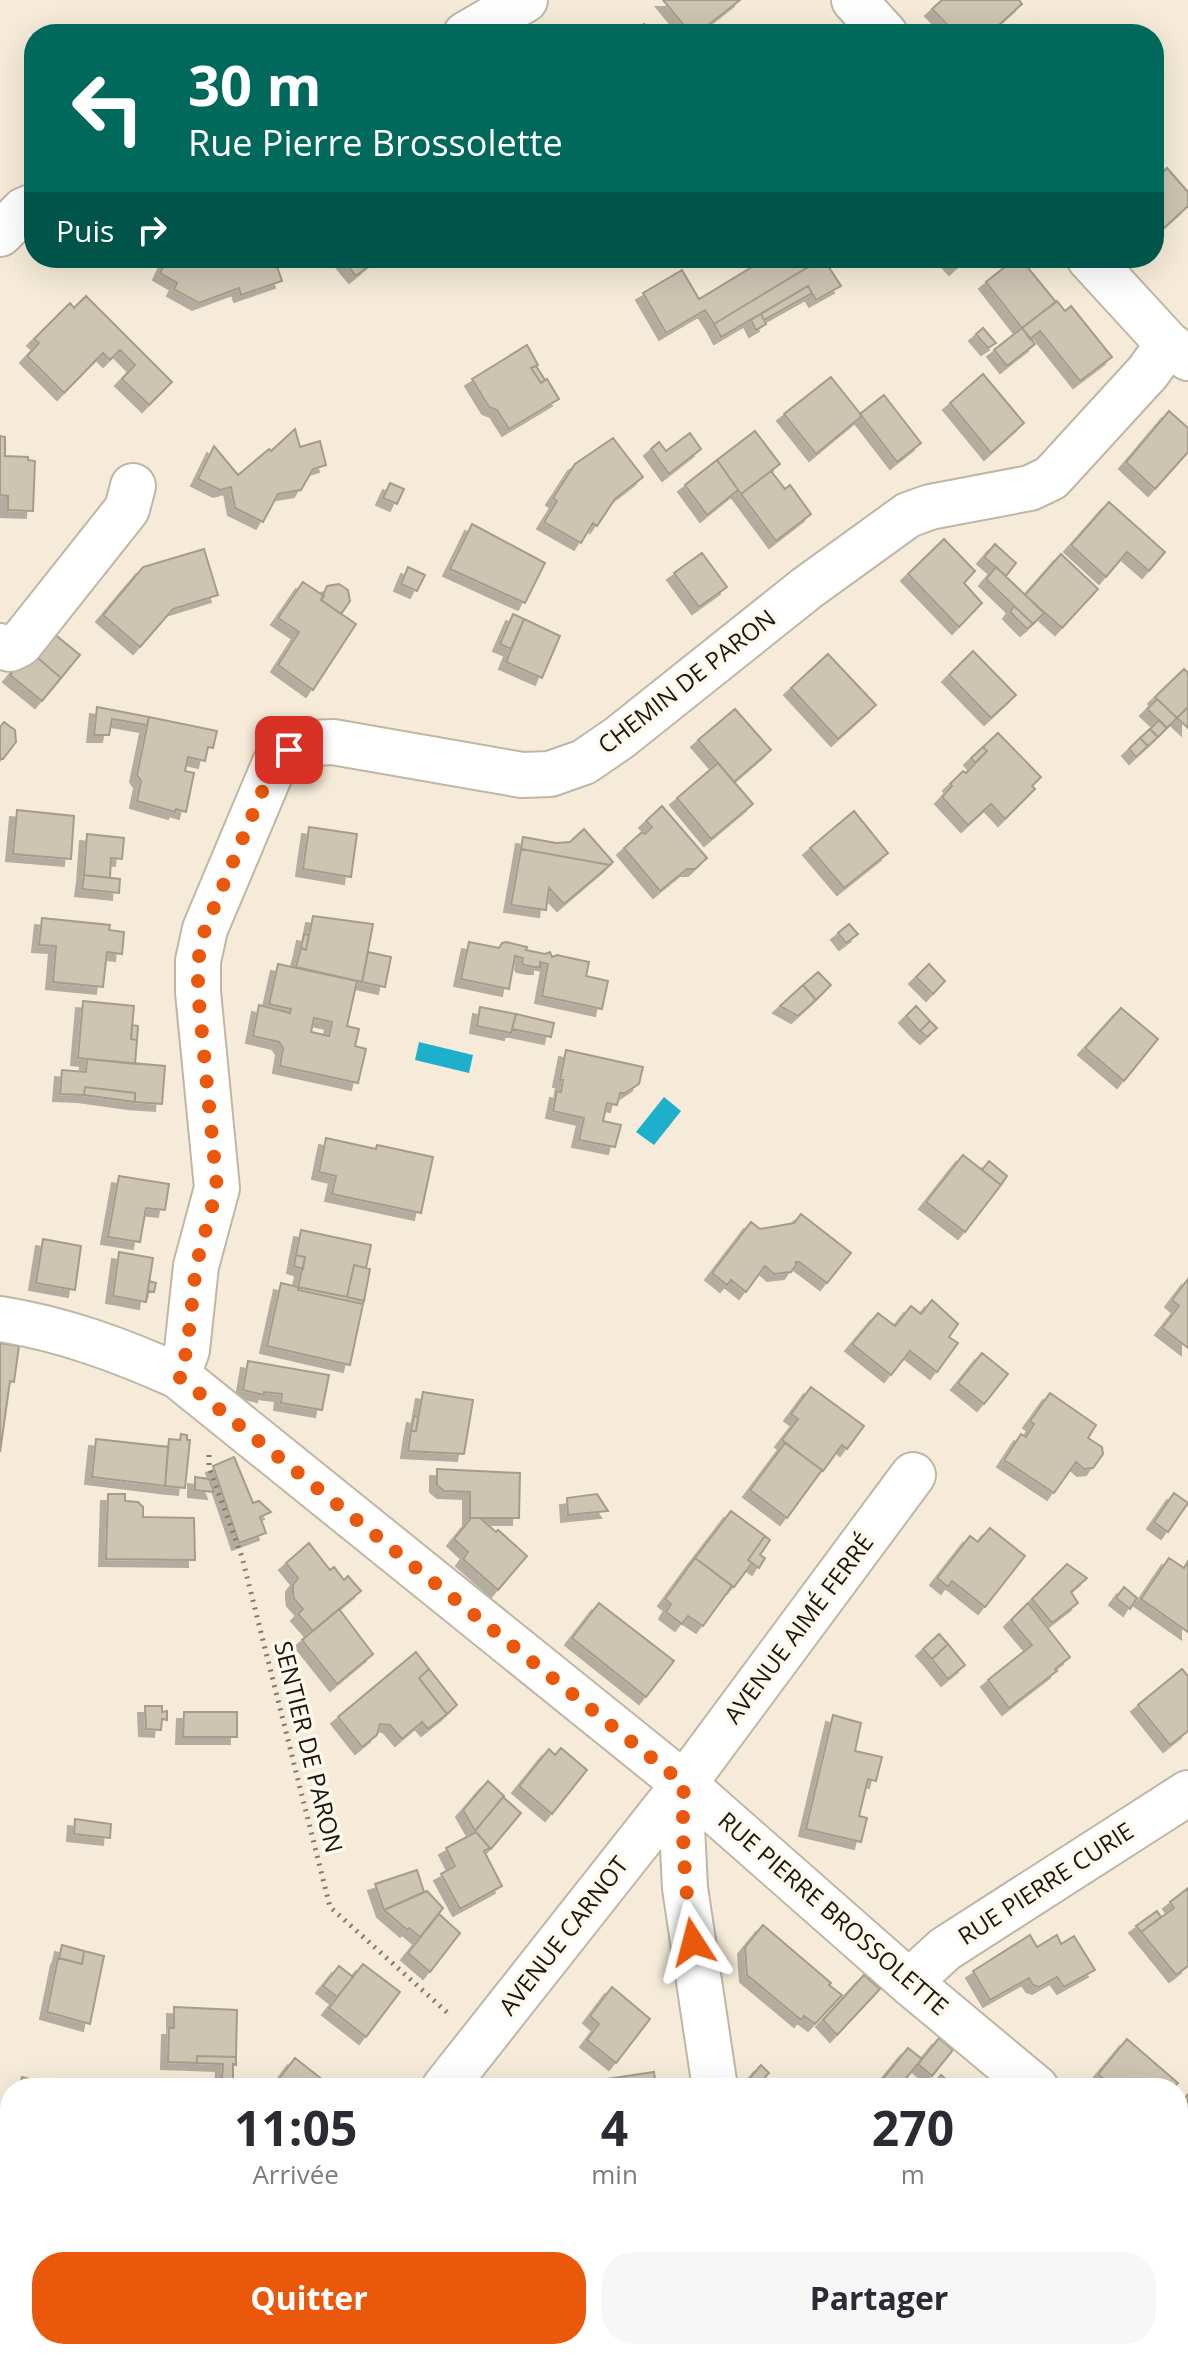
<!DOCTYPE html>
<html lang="fr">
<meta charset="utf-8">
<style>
:root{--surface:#fff;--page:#f7f7f7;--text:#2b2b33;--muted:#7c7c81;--accent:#ea580c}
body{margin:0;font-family:"Open Sans",sans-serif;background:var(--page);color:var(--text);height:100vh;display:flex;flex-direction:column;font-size:30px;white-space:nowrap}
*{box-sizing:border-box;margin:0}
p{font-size:26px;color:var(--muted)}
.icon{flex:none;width:44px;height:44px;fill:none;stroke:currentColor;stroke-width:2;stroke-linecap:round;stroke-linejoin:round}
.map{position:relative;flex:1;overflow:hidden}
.drawer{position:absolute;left:0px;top:2078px;width:1188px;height:282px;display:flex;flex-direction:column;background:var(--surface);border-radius:32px 32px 0 0;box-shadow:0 8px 32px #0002}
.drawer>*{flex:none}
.guide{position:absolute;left:24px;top:24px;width:1140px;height:244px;border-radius:32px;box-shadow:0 8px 32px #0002;background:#00695c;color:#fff;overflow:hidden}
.pin{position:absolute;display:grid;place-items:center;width:68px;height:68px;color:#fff;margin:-34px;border-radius:16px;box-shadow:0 4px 12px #0006}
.me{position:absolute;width:88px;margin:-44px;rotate:351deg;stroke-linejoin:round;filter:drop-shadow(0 0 6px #0008)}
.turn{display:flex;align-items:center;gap:28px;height:168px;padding:0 32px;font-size:36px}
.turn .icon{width:104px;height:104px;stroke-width:2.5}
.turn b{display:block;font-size:56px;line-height:68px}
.then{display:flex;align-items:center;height:76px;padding:0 32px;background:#0003;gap:16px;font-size:30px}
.eta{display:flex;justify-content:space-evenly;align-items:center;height:136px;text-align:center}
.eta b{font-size:48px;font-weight:700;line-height:56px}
.primary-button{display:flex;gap:16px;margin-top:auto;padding:16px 32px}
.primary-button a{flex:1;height:92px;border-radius:32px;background:var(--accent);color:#fff;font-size:32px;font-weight:700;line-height:92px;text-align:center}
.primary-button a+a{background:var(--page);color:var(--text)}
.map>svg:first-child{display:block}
.water{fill:#1eafcd}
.building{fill:#cec4b2;stroke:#a59c8a;stroke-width:2;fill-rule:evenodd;filter:url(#shadow)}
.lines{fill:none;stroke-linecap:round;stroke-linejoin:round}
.minor-casing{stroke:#c0b6a4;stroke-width:48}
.path{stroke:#807a6d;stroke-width:5;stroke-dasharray:2 6;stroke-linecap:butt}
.minor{stroke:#fff;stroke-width:44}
.route{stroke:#ea580c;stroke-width:14;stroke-dasharray:0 25.2}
.labels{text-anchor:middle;stroke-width:7;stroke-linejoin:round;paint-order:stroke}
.street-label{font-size:24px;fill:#1b1811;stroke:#fff8ed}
</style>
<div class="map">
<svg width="1188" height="2359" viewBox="0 0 1188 2359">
<defs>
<filter id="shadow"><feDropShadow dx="-7" dy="7" stdDeviation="0" flood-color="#0004"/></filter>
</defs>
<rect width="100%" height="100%" fill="#f5ebd8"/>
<path class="water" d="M 419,1042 L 473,1055 L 469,1073 L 415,1060 Z
M 664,1097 L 681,1111 L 654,1145 L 636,1132 Z"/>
<path class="building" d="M 663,0 L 740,0 L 697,34 L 691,34 Z
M 942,0 L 1019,0 L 1022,4 L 989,34 L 956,34 L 932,9 Z
M 644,24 L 653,34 L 632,34 Z
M 1033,25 L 1042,34 L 1023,34 Z
M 1167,168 L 1188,192 L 1188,206 L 1154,237 L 1154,180 Z
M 167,258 L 194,258 L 201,262 L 212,258 L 274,258 L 282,281 L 241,295 L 239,288 L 199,303 L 174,289 L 177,283 L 160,273 Z
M 341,258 L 378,258 L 356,276 Z
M 767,258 L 823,258 L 714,324 L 705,310 L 666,333 L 643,293 L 682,270 L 699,299 Z
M 823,258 L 841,286 L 816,300 L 808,286 L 721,337 L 714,324 Z
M 947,258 L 967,258 L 956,268 Z
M 1016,258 L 1020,258 L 1056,302 L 1022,328 L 986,282 Z
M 808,286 L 812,293 L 764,320 L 761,314 Z
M 86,296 L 172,382 L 149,405 L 122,379 L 135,365 L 120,350 L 110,360 L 103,353 L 64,393 L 27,356 L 39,343 L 34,339 L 70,303 L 74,308 Z
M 1057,301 L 1065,311 L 1071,306 L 1112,357 L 1080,381 L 1040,331 L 1030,339 L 1022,328 Z
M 761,314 L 766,324 L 756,330 L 751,320 Z
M 983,328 L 996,343 L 988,348 L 976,334 Z
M 1022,328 L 1035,344 L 1007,366 L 994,350 Z
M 527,345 L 538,365 L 531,368 L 541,383 L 547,379 L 559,399 L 509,429 L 497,410 L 489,407 L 472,379 Z
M 536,366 L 545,380 L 541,383 L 531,368 Z
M 983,374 L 1024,423 L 991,453 L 950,403 Z
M 831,377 L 862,416 L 816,454 L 784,414 Z
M 884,395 L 921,443 L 897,462 L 860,414 Z
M 1169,411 L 1188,428 L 1188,452 L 1155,489 L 1126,462 Z
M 295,429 L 300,447 L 320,441 L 326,465 L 313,469 L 301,490 L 278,494 L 263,522 L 235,508 L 231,487 L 220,490 L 198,479 L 214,446 L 238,475 L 269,449 L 271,451 Z
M 755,431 L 780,464 L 741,494 L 717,460 Z
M 690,433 L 701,449 L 669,474 L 651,449 L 659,442 L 666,451 Z
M 0,436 L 5,437 L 5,456 L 28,457 L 28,460 L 35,461 L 33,511 L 8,510 L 8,496 L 0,495 Z
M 613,438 L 643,477 L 615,499 L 597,526 L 593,523 L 581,543 L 544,522 L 557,501 L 553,498 L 575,464 Z
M 717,460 L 738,490 L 707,515 L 685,485 Z
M 771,471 L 785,489 L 790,485 L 811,514 L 776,541 L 741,494 Z
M 390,483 L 404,489 L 397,504 L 383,498 Z
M 1109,502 L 1165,552 L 1149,571 L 1127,552 L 1106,577 L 1071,545 Z
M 472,524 L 545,563 L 525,603 L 450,569 Z
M 944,539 L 975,571 L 964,583 L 982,603 L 959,627 L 908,574 Z
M 995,544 L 1016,563 L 1006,576 L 984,557 Z
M 204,549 L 218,595 L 173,609 L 140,647 L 103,615 L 143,567 Z
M 702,553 L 727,587 L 699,607 L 674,573 Z
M 1061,554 L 1098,589 L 1062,628 L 1025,595 Z
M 408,567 L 425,575 L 417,591 L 401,584 Z
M 996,567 L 1044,613 L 1033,624 L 986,579 Z
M 303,582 L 324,596 L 321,600 L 356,624 L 313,690 L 278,665 L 299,632 L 278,618 Z
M 339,584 L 348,590 L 350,601 L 341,614 L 321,600 L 327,586 Z
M 1014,606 L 1033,624 L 1027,629 L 1010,612 Z
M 513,614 L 524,619 L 511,649 L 500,644 Z
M 524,619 L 560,636 L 542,678 L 506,662 Z
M 47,628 L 80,655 L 61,678 L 30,651 Z
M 30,651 L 61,678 L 42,701 L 10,675 Z
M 973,651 L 1016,695 L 991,718 L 949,675 Z
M 828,654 L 876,705 L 838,739 L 791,688 Z
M 1184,669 L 1188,673 L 1188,707 L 1177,718 L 1155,697 Z
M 1157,699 L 1177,718 L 1167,728 L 1147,709 Z
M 97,707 L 149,717 L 147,725 L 112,719 L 109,735 L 94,735 Z
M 1188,707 L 1188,728 L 1177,718 Z
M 735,709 L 771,750 L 734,782 L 698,740 Z
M 149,717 L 217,731 L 213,748 L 208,747 L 205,761 L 188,757 L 185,771 L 194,773 L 186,812 L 176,809 L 175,812 L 137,801 L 141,781 L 137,775 Z
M 1159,720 L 1167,728 L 1158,737 L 1150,729 Z
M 4,722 L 15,730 L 16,742 L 3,759 L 0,759 L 0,727 Z
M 1150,729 L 1158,737 L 1148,746 L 1140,738 Z
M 998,733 L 1041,777 L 1032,786 L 1035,789 L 1005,819 L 991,804 L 968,825 L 942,797 L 952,786 L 950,784 L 963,771 L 966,773 L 987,751 L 983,747 Z
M 1140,738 L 1148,746 L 1136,757 L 1129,749 Z
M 983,747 L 987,751 L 975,763 L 971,758 Z
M 718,763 L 753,804 L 711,839 L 677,798 Z
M 662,806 L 707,858 L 695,869 L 687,869 L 660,891 L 624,848 L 642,832 L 645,834 L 652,827 L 646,821 Z
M 17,810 L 74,816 L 71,859 L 13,854 Z
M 854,811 L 888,853 L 844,888 L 810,848 Z
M 309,827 L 357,834 L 351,877 L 303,869 Z
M 584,829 L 613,862 L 610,865 L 521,849 L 523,837 L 556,843 L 570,842 Z
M 87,834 L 124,838 L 122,859 L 111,858 L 110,878 L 84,875 Z
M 521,849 L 610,865 L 564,904 L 549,888 L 546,910 L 511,905 Z
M 84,875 L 120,879 L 119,893 L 82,889 Z
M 313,916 L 373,924 L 362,982 L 296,967 L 301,948 L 306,950 Z
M 42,918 L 110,925 L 109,930 L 124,932 L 122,954 L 107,952 L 103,987 L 53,982 L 56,946 L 39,945 Z
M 849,924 L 858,934 L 846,943 L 838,933 Z
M 304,934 L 309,935 L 306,950 L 301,948 Z
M 469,942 L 499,948 L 502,943 L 506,942 L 527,947 L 526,950 L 545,954 L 550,952 L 552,957 L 557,955 L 589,962 L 586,976 L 608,981 L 602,1009 L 542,996 L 548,964 L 540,962 L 540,967 L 534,967 L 524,965 L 522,963 L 523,958 L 515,956 L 509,989 L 461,979 Z
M 368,952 L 391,957 L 385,987 L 362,982 Z
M 278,964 L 357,981 L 347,1026 L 359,1029 L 355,1046 L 366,1049 L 358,1083 L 280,1066 L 283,1048 L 279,1042 L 253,1036 L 259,1005 L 290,1013 L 291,1009 L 269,1004 ZM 314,1018 L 332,1022 L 329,1036 L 311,1032 Z
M 929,964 L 945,981 L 933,994 L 916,977 Z
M 818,972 L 831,985 L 816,1000 L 803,985 Z
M 803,985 L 816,1000 L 798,1016 L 780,1006 Z
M 83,1001 L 134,1006 L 131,1039 L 137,1040 L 135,1064 L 78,1058 Z
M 916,1006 L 930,1021 L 920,1031 L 906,1016 Z
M 480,1007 L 516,1014 L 511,1033 L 477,1026 Z
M 1121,1008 L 1158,1039 L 1124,1081 L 1085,1048 Z
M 516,1014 L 554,1023 L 551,1037 L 512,1029 Z
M 930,1021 L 937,1028 L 927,1037 L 920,1031 Z
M 132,1025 L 138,1026 L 137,1040 L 131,1039 Z
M 566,1050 L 643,1067 L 639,1084 L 625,1093 L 620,1093 L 617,1105 L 607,1103 L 603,1121 L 621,1125 L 615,1147 L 579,1140 L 584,1118 L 553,1111 L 557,1091 L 561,1092 L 563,1080 L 560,1080 Z
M 87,1059 L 165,1066 L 162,1104 L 135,1102 L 135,1093 L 85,1087 L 84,1095 L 60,1094 L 62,1070 L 86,1072 Z
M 85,1087 L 135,1093 L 135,1102 L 84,1095 Z
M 326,1138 L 376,1149 L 377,1145 L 433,1157 L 421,1213 L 332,1194 L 336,1176 L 319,1172 Z
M 963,1155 L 1001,1185 L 965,1232 L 926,1202 Z
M 989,1161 L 1007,1176 L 1001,1185 L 982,1170 Z
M 119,1176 L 169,1184 L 165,1210 L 146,1208 L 140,1242 L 108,1237 Z
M 801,1214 L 851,1253 L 827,1283 L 799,1262 L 796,1262 L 796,1265 L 791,1272 L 774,1274 L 765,1266 L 746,1292 L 731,1280 L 727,1285 L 712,1273 L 751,1222 L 760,1229 L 794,1223 Z
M 301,1230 L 371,1245 L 366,1268 L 354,1265 L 347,1297 L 298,1287 L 305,1257 L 296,1255 Z
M 43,1239 L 81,1246 L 75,1290 L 36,1283 Z
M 119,1252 L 153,1258 L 146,1302 L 113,1296 Z
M 296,1255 L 305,1257 L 303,1269 L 294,1266 Z
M 354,1265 L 370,1269 L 364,1301 L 347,1297 Z
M 1188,1279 L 1188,1348 L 1162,1328 L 1179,1306 L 1172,1300 Z
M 149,1281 L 156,1283 L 154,1292 L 148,1291 Z
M 281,1283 L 298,1287 L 298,1290 L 363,1304 L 350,1365 L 267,1346 Z
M 298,1287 L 347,1297 L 364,1301 L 363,1304 L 298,1290 Z
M 932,1300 L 958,1324 L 949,1337 L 958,1343 L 937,1372 L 910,1351 L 891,1375 L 852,1344 L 878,1313 L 895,1326 L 911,1306 L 921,1314 Z
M 0,1343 L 19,1346 L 14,1382 L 10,1381 L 0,1452 Z
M 982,1353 L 1008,1374 L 984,1404 L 958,1383 Z
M 248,1361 L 329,1375 L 322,1410 L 281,1403 L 282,1394 L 264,1392 L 264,1395 L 243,1390 Z
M 811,1387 L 864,1426 L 847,1449 L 842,1445 L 823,1471 L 782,1440 L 798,1419 L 791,1414 Z
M 423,1392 L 473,1400 L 464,1454 L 408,1451 L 411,1431 L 416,1431 Z
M 1050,1393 L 1096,1425 L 1088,1438 L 1102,1447 L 1103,1454 L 1093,1468 L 1084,1469 L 1076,1462 L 1054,1493 L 1004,1460 L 1021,1434 L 1026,1437 L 1034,1424 L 1030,1421 Z
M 414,1416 L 418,1417 L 416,1431 L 411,1431 Z
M 181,1434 L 187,1435 L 187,1440 L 190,1440 L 185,1488 L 165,1486 L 169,1439 L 180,1440 Z
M 96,1439 L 168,1447 L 165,1486 L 92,1477 Z
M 785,1443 L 822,1470 L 787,1518 L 750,1490 Z
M 234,1457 L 253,1503 L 259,1501 L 271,1512 L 260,1517 L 266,1533 L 239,1543 L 213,1466 Z
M 437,1469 L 520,1473 L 519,1518 L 470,1518 L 470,1492 L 444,1491 L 437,1485 Z
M 195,1477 L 209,1479 L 214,1492 L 195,1490 Z
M 1174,1493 L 1188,1503 L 1168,1532 L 1154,1522 Z
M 108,1494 L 125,1494 L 125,1501 L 138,1502 L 143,1507 L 143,1517 L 194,1518 L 195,1560 L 106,1559 Z
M 597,1494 L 608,1511 L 568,1515 L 567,1498 Z
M 731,1511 L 765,1536 L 748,1560 L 752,1563 L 734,1587 L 695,1558 Z
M 471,1518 L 480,1518 L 496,1532 L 498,1530 L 527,1556 L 498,1590 L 463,1559 L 468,1552 L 454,1539 Z
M 990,1528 L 1025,1556 L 985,1607 L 952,1581 L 948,1587 L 937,1578 L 970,1536 L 978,1542 Z
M 765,1536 L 770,1540 L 760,1555 L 765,1558 L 759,1568 L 748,1560 Z
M 309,1543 L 330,1570 L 334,1567 L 344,1580 L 348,1576 L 361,1591 L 313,1631 L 298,1614 L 303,1609 L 294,1599 L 293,1592 L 293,1585 L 298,1578 L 286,1563 Z
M 695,1558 L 732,1586 L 703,1626 L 688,1616 L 682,1624 L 666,1612 L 671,1604 L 665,1599 Z
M 1169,1558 L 1184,1568 L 1188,1561 L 1188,1632 L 1141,1599 Z
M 1067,1564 L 1087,1578 L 1071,1592 L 1078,1603 L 1052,1623 L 1032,1599 Z
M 1124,1587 L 1137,1598 L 1130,1609 L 1116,1598 Z
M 599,1603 L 674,1661 L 646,1697 L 572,1638 Z
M 1028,1603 L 1070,1657 L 1055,1669 L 1057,1671 L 1009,1708 L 988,1680 L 1032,1645 L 1011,1620 Z
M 339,1609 L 373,1654 L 337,1684 L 302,1640 Z
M 939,1634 L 948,1644 L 932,1659 L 923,1649 Z
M 948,1644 L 965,1665 L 948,1679 L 932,1659 Z
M 416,1652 L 429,1669 L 419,1678 L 447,1714 L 428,1729 L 422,1722 L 402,1739 L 390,1725 L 380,1724 L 377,1735 L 362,1747 L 338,1717 Z
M 429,1669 L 457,1705 L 447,1714 L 419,1678 Z
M 1182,1669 L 1188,1676 L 1188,1731 L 1170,1745 L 1138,1705 Z
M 145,1706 L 162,1706 L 162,1712 L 167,1711 L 167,1720 L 162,1719 L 161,1730 L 146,1729 Z
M 184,1712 L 237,1712 L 237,1737 L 183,1737 Z
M 833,1715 L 861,1723 L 855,1751 L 882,1757 L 876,1781 L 868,1779 L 859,1816 L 867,1818 L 861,1842 L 806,1829 Z
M 561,1748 L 587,1770 L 552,1814 L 519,1786 L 549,1749 L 555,1755 Z
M 488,1781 L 504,1796 L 475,1831 L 463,1810 Z
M 503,1797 L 521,1813 L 491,1849 L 475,1831 Z
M 75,1819 L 111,1824 L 110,1838 L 74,1834 Z
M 476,1832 L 490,1848 L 484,1851 L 502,1886 L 460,1909 L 441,1874 L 455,1866 L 446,1848 Z
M 417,1870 L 424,1892 L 384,1910 L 375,1884 Z
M 1188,1888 L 1188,1966 L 1176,1975 L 1141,1932 L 1174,1908 L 1170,1902 Z
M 427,1891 L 443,1908 L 420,1937 L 409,1928 L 407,1930 L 384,1910 Z
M 1157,1911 L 1161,1917 L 1141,1932 L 1136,1926 Z
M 439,1914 L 460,1933 L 430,1972 L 408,1953 Z
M 763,1925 L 831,1983 L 829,1985 L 842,1995 L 815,2024 L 804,2016 L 801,2020 L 747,1975 L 745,1947 Z
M 1030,1935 L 1037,1947 L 1057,1935 L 1061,1944 L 1074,1936 L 1095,1970 L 1064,1987 L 1057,1977 L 1039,1987 L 1033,1985 L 1029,1978 L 990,2000 L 973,1971 Z
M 62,1945 L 84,1951 L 82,1964 L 59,1958 Z
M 84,1951 L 104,1956 L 90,2024 L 47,2012 L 58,1958 L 82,1964 Z
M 363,1964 L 400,1992 L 366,2037 L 329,2008 Z
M 339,1966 L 353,1977 L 337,1997 L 323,1986 Z
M 864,1975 L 880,1989 L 837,2035 L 823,2020 Z
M 612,1987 L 650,2019 L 616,2063 L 587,2040 L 599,2024 L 590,2016 Z
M 174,2007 L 237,2010 L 236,2057 L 197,2056 L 197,2063 L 168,2062 L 169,2028 L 174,2028 Z
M 939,2038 L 953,2050 L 932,2076 L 918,2064 Z
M 1127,2039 L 1178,2083 L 1173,2088 L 1114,2088 L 1098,2074 Z
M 908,2048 L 922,2059 L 898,2088 L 889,2088 L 881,2081 Z
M 197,2056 L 236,2057 L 236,2065 L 233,2064 L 233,2079 L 222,2079 L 223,2064 L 197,2063 Z
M 295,2058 L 333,2088 L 272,2088 Z
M 761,2065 L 769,2073 L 756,2087 L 749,2079 Z
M 654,2072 L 656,2088 L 607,2088 L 606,2079 Z
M 941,2075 L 947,2080 L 941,2088 L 934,2088 L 932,2086 Z
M 22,2077 L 60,2087 L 60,2088 L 19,2088 Z
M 218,2079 L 249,2081 L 248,2088 L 217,2088 Z
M 802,2079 L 809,2088 L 791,2088 Z
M 947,2080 L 956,2088 L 941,2088 Z
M 1188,2094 L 1188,2135 L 1183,2141 L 1178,2136 L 1178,2106 Z
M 637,2350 L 689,2350 L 691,2359 L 639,2359 Z"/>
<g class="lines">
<defs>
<path id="minor" d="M 854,0 L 885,34
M 466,34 L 525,0
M 0,234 L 24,210 L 34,206
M 1089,258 L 1168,344 L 1188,358
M 0,646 L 10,649 L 20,644 L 127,509 L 133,486
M 0,1319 C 63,1329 120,1350 178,1376 L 684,1784 L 909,1982 L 1036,2088
M 178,1376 L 187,1350 L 196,1266 L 217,1188 L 198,992 L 198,961 L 205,929 L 274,765 C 297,744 303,743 333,742 L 522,775 L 550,774 L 584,762 L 619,738 L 807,588 L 908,515 L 930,507 L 1030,488 L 1051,478 L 1148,372 L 1168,344
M 684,1784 L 682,1827 L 685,1888 L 715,2088
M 909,1982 L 945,1949 L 1188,1793
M 444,2088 L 684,1784 L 913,1475
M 1178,2207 L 1188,2216
M 754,2350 L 756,2359
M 230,2359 L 237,2350"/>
</defs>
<use href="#minor" class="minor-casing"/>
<path class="path" d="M 209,1455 L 209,1467 L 242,1557 L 330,1907 L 450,2015
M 0,2165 L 10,2170"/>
<use href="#minor" class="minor"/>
</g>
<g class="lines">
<path class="route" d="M 289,750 L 274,765 L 264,787 L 205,929 L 198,961 L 198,992 L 217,1188 L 196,1266 L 187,1350 L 178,1376 L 684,1784 C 681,1838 685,1889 693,1942"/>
</g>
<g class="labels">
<g class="street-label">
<text transform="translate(687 682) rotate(-38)" y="8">CHEMIN DE PARON</text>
<text transform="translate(799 1629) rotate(-53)" y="8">AVENUE AIMÉ FERRÉ</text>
<text transform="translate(308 1747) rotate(76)" y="8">SENTIER DE PARON</text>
<text transform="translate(1046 1884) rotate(-33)" y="8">RUE PIERRE CURIE</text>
<text transform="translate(833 1914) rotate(41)" y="8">RUE PIERRE BROSSOLETTE</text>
<text transform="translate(564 1936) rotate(-52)" y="8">AVENUE CARNOT</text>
</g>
</g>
</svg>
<div class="pin" style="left:289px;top:750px;background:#d93025"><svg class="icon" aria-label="arrive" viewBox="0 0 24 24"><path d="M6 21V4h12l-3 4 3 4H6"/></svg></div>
<svg class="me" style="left:693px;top:1942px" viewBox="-20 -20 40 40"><path d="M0-17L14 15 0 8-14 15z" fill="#ea580c" stroke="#fff" stroke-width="4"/></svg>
<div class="guide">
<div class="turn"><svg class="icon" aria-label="left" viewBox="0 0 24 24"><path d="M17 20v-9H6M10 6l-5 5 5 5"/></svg><div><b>30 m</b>Rue Pierre Brossolette</div></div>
<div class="then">Puis<svg class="icon" aria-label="right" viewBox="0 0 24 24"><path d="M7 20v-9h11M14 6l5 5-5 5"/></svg></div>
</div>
<section class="drawer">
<div class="eta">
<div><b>11:05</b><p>Arrivée</p></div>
<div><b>4</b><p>min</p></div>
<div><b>270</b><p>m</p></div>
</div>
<div class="primary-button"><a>Quitter</a><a>Partager</a></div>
</section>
</div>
